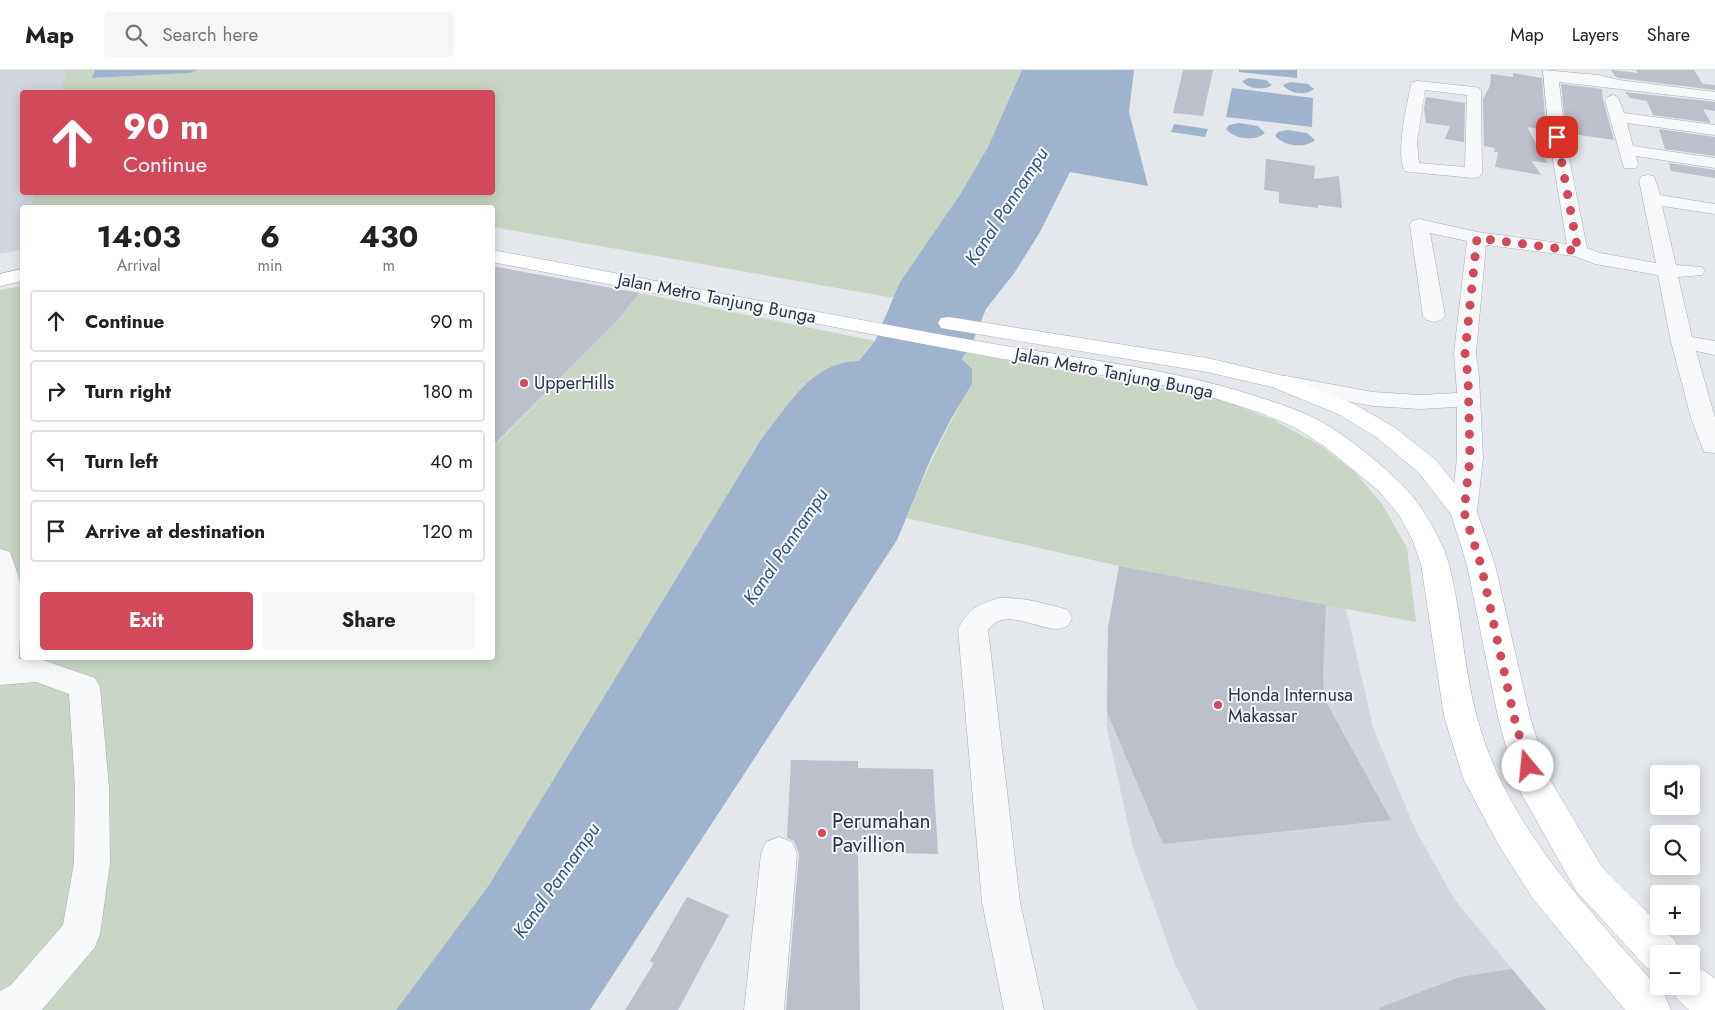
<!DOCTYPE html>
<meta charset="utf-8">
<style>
:root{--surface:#fff;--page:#f6f6f6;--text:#222;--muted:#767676;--line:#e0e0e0;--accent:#d1495b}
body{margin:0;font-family:Jost,sans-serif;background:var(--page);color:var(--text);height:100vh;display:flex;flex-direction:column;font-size:19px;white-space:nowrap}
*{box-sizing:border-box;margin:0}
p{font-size:16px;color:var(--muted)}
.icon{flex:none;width:28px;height:28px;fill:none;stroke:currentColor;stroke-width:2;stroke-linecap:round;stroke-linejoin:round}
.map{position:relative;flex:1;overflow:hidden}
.panel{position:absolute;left:20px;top:135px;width:475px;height:455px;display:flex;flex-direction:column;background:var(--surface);border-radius:5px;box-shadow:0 2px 12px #0003}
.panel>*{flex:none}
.hud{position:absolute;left:20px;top:20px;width:475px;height:105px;border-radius:5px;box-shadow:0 2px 12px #0003;background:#d1495b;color:#fff;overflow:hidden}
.buttons{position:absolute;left:1650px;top:695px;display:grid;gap:10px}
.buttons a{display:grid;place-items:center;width:50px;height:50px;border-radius:5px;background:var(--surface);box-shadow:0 2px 12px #0003;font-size:25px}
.pin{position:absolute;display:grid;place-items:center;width:42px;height:42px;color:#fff;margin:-21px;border-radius:10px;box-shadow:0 2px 8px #0006}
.me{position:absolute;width:55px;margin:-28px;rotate:343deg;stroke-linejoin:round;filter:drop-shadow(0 0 4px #0008)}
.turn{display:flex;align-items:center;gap:18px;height:105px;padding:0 20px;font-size:22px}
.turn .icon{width:65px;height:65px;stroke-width:2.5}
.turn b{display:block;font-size:35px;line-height:42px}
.eta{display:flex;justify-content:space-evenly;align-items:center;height:85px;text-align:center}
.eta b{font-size:30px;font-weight:700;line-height:35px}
.cta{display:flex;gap:10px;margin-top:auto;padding:10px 20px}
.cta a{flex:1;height:58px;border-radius:5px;background:var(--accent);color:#fff;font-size:20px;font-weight:700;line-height:58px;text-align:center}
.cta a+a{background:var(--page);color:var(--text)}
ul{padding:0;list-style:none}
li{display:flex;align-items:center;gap:15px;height:62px;margin:0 10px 8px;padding:0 10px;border:2px solid var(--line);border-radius:5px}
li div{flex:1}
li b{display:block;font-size:19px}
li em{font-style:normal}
header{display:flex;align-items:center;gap:30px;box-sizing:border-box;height:70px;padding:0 25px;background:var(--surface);border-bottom:1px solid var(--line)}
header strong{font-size:24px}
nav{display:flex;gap:28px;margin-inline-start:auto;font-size:18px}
.search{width:350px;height:45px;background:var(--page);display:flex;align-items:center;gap:12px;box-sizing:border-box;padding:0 18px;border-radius:5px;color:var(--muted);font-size:19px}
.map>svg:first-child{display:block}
.built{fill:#d2d6de}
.green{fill:#c9d6c5}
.water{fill:#9fb4cc}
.building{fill:#bbc0ca}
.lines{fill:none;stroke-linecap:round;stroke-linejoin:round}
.minor-casing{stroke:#a9aeb7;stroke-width:1}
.secondary-casing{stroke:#a9aeb7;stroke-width:1}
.minor{fill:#f7f8fa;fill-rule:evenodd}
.secondary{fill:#fff;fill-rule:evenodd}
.route{stroke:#d1495b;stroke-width:9;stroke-dasharray:0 16.2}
.poi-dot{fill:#d1495b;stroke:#f4f6f9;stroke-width:2}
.labels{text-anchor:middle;stroke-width:4;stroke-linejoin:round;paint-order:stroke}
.street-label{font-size:18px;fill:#2b3445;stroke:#f4f6f9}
.poi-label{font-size:18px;fill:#2b3445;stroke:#f4f6f9;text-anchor:start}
.water-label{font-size:19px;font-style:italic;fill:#34527a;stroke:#f4f6f9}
.near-poi-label{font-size:21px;fill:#2b3445;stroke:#f4f6f9;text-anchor:start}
</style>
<header>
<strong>Map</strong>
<div class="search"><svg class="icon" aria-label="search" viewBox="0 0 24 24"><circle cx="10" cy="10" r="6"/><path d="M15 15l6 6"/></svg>Search here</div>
<nav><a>Map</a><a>Layers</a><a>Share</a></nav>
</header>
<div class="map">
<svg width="1715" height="940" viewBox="0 0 1715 940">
<rect width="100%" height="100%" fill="#e4e7ec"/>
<path class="built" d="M 0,0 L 66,0 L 60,22 L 22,22 L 22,122 L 35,123 L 31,137 L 22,138 L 22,170 L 20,180 L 0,184 Z
M 1119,496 L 1346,538 L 1373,658 L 1415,759 L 1455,830 L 1546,940 L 1198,940 L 1175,894 L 1133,777 L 1107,659 L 1108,558 Z"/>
<path class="green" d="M 66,0 L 95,0 L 93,8 L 189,3 L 198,0 L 1022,0 L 988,77 L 959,126 L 900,212 L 894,228 L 493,157 L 492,138 L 31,138 L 35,122 L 492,122 L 492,22 L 60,22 Z
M 22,216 L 22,588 L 492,588 L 493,377 L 618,250 L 639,223 L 875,271 L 859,291 C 812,291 789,335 762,368 L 489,815 L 396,940 L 0,940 L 0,220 Z
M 966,283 L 1217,328 L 1274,350 L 1321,376 L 1354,401 L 1382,434 L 1407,478 L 1416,552 L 1119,496 L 906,448 C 926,402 946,357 972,314 L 962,290 Z"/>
<path class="water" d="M 95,0 L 198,0 L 189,3 L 92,8 Z
M 1022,0 L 1134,0 L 1129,42 L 1148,116 L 1070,102 L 1040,162 L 1015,202 L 986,239 L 973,271 L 962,289 L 972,299 L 972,314 L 951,349 L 931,388 L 897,470 L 590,940 L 396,940 L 489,815 L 762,368 C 789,335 812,291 859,291 L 875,271 L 900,212 L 959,126 L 988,77 Z
M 1239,0 L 1297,0 L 1297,8 L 1239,2 Z
M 1249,8 L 1266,10 L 1272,15 C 1264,21 1248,19 1242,11 Z
M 1290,12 L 1308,14 L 1314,19 C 1306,26 1290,24 1283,15 Z
M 1232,18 L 1313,28 L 1312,57 L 1226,47 Z
M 1239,53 L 1258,56 L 1265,63 C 1255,72 1234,69 1226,59 L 1229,55 Z
M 1174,54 L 1208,59 L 1205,67 L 1171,62 Z
M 1288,60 L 1307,63 L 1315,70 C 1305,79 1284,76 1275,66 L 1278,62 Z"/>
<path class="building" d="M 1183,0 L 1213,0 L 1203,46 L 1173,43 Z
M 1611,0 L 1638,3 L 1636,0 L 1694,0 L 1703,14 L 1715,15 L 1715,20 L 1619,8 L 1616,7 Z
M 1513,3 L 1542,8 L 1546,60 L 1527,57 L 1547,93 L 1532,91 L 1541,105 L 1495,97 L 1498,82 L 1494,82 L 1495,78 L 1484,76 L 1483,29 L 1490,16 L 1491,4 L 1513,7 Z
M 1561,14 L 1602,19 L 1603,30 L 1614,70 L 1566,63 Z
M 1625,22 L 1715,32 L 1715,41 L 1703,39 L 1711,53 L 1653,45 L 1647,31 L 1630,28 Z
M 1426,27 L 1465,33 L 1464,72 L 1445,69 L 1450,56 L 1426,53 L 1424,39 Z
M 1659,59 L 1715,67 L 1715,86 L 1665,79 Z
M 1266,89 L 1315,96 L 1314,109 L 1339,106 L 1342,138 L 1318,135 L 1318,138 L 1279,133 L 1279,122 L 1264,120 Z
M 1669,93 L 1715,100 L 1715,108 L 1671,101 Z
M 492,196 L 639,223 L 618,250 L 492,377 Z
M 1119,496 L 1326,535 L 1323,604 L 1324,628 L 1391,750 L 1163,774 L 1107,642 L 1108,558 Z
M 791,690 L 858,691 L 858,698 L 933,699 L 938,784 L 858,782 L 860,940 L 786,940 L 799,784 L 794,771 L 787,768 Z
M 687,827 L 729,845 L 678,940 L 625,940 L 654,893 L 650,891 Z
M 1512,899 L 1546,940 L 1380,940 L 1379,938 L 1460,907 Z"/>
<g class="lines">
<defs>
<path id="minor" d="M 1543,0 L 1598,5 L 1619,10 L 1715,22 L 1715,30 L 1559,12 L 1565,67 L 1587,178 L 1600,183 L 1656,193 L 1639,110 L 1642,106 L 1648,105 L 1654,106 L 1660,125 L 1715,134 L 1715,144 L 1662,136 L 1676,195 L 1702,197 L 1705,201 L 1702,205 L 1678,207 L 1692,267 L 1715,271 L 1715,285 L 1696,281 L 1715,348 L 1715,383 L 1704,382 L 1691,348 L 1671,272 L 1658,205 L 1595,194 L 1574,186 L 1486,175 L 1476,283 L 1479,306 L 1483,388 L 1477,442 L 1473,448 L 1464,451 L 1455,448 L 1451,442 L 1457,388 L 1457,337 L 1420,339 L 1373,336 L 1286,320 L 1278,318 L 1274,313 L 1278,308 L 1286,306 L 1373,322 L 1420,325 L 1457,323 L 1454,283 L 1467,171 L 1430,163 L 1445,246 L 1441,250 L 1434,252 L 1427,250 L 1423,246 L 1410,155 L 1412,151 L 1419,149 L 1477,162 L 1567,174 L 1549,67 Z
M 1418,11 L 1474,17 L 1479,18 L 1481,21 L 1482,103 L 1479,107 L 1473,108 L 1411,102 L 1405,101 C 1395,85 1407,34 1411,15 L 1413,12 ZM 1425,20 L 1467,25 L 1465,97 L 1419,93 L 1417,72 Z
M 1613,25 L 1618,27 L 1624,43 L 1715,55 L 1715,65 L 1627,53 L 1633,76 L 1715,88 L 1715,98 L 1636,86 L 1638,94 L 1636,98 L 1624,98 L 1605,30 L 1608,27 Z
M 0,479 L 10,482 L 22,517 L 19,589 L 37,588 L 95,608 L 100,617 L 109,717 L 110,793 L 100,864 L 95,877 L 42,940 L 0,940 L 0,921 L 11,915 L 63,855 L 74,793 L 75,717 L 69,624 L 36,612 L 0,615 Z
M 999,528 C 1022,527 1045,533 1068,540 L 1072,548 L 1068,556 C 1064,557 1060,559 1056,559 C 1035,558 1003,537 988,560 L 1020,832 L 1044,940 L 1004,940 L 982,832 L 958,559 C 969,538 977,535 999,528 Z
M 779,767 L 792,772 L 797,784 L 784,940 L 744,940 L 761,784 L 766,772 Z"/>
<path id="secondary" d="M 492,180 C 660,211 827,245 994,274 C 1081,289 1168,298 1252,325 C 1271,331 1291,337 1310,346 C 1344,362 1402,408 1422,439 C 1433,457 1444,475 1449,495 C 1462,544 1463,597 1477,647 C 1506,758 1592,842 1665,926 L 1671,940 L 1625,940 L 1533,829 L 1497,772 L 1463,708 L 1444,646 L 1421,494 L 1412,469 L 1399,445 L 1378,420 L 1324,376 L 1294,357 L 1261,343 L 1208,326 L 1167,316 L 992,287 L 492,192 Z
M 22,199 L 22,211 L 0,216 L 0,204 Z
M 949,247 L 1207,288 L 1288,307 L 1354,334 L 1394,357 L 1436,390 L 1477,442 L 1495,495 L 1530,647 L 1549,708 L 1602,797 L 1659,854 L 1659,856 L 1675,870 L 1681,884 L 1659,884 L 1659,903 L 1647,898 L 1576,821 L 1521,723 L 1516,712 L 1498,647 L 1467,495 L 1451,444 L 1418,402 L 1376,367 L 1338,344 L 1272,317 L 1207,302 L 941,258 L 938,253 L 941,248 Z
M 1691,895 L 1705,901 L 1715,909 L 1715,940 L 1689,940 L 1677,929 L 1671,916 L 1691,916 Z"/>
</defs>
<use href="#minor" class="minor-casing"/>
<use href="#secondary" class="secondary-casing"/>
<use href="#minor" class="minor"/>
<use href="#secondary" class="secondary"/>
</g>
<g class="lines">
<path class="route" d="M 1528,696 L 1514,647 L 1481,495 L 1464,442 L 1470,388 L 1468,306 L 1465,283 L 1477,168 L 1578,181 L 1557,67"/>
</g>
<g class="poi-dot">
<circle cx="524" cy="313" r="5"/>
<circle cx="1218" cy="635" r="5"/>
<circle cx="822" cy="763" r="5"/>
</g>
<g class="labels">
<g class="street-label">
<text transform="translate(717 228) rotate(11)" y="6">Jalan Metro Tanjung Bunga</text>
<text transform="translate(1114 303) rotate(11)" y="6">Jalan Metro Tanjung Bunga</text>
</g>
<g class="poi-label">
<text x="534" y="319">UpperHills</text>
<text x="1228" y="631">Honda Internusa<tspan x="1228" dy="21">Makassar</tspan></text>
</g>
<g class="water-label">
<text transform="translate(1006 136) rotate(-57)" y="7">Kanal Pannampu</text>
<text transform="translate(785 476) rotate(-56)" y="7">Kanal Pannampu</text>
<text transform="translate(556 810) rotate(-55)" y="7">Kanal Pannampu</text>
</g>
<g class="near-poi-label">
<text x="832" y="758">Perumahan<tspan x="832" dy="24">Pavillion</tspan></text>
</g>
</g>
</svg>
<div class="buttons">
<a><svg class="icon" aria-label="sound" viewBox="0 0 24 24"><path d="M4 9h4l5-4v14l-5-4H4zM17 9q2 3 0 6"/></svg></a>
<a><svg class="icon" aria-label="search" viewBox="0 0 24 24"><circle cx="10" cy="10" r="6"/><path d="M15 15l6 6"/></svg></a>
<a>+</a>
<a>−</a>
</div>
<div class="pin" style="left:1557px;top:67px;background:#d93025"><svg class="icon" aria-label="arrive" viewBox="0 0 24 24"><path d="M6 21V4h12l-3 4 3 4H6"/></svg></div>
<svg class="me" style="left:1528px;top:696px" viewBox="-20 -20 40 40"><circle r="19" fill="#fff"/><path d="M0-13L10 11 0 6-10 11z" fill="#d1495b"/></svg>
<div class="hud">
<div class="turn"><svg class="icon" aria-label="ahead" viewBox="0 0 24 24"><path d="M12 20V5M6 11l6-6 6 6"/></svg><div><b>90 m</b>Continue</div></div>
</div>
<section class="panel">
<div class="eta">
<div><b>14:03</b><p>Arrival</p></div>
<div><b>6</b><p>min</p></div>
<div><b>430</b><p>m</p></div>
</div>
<ul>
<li><svg class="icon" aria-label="ahead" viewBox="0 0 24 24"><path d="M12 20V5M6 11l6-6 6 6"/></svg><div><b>Continue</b></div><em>90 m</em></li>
<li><svg class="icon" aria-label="right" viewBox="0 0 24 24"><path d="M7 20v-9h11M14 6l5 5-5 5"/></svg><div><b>Turn right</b></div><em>180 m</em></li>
<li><svg class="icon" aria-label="left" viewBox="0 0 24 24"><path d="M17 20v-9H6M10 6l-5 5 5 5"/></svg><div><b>Turn left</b></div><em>40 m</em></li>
<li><svg class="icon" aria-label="arrive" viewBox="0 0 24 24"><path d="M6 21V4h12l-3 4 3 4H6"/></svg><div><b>Arrive at destination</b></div><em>120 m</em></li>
</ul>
<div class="cta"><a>Exit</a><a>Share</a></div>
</section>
</div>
